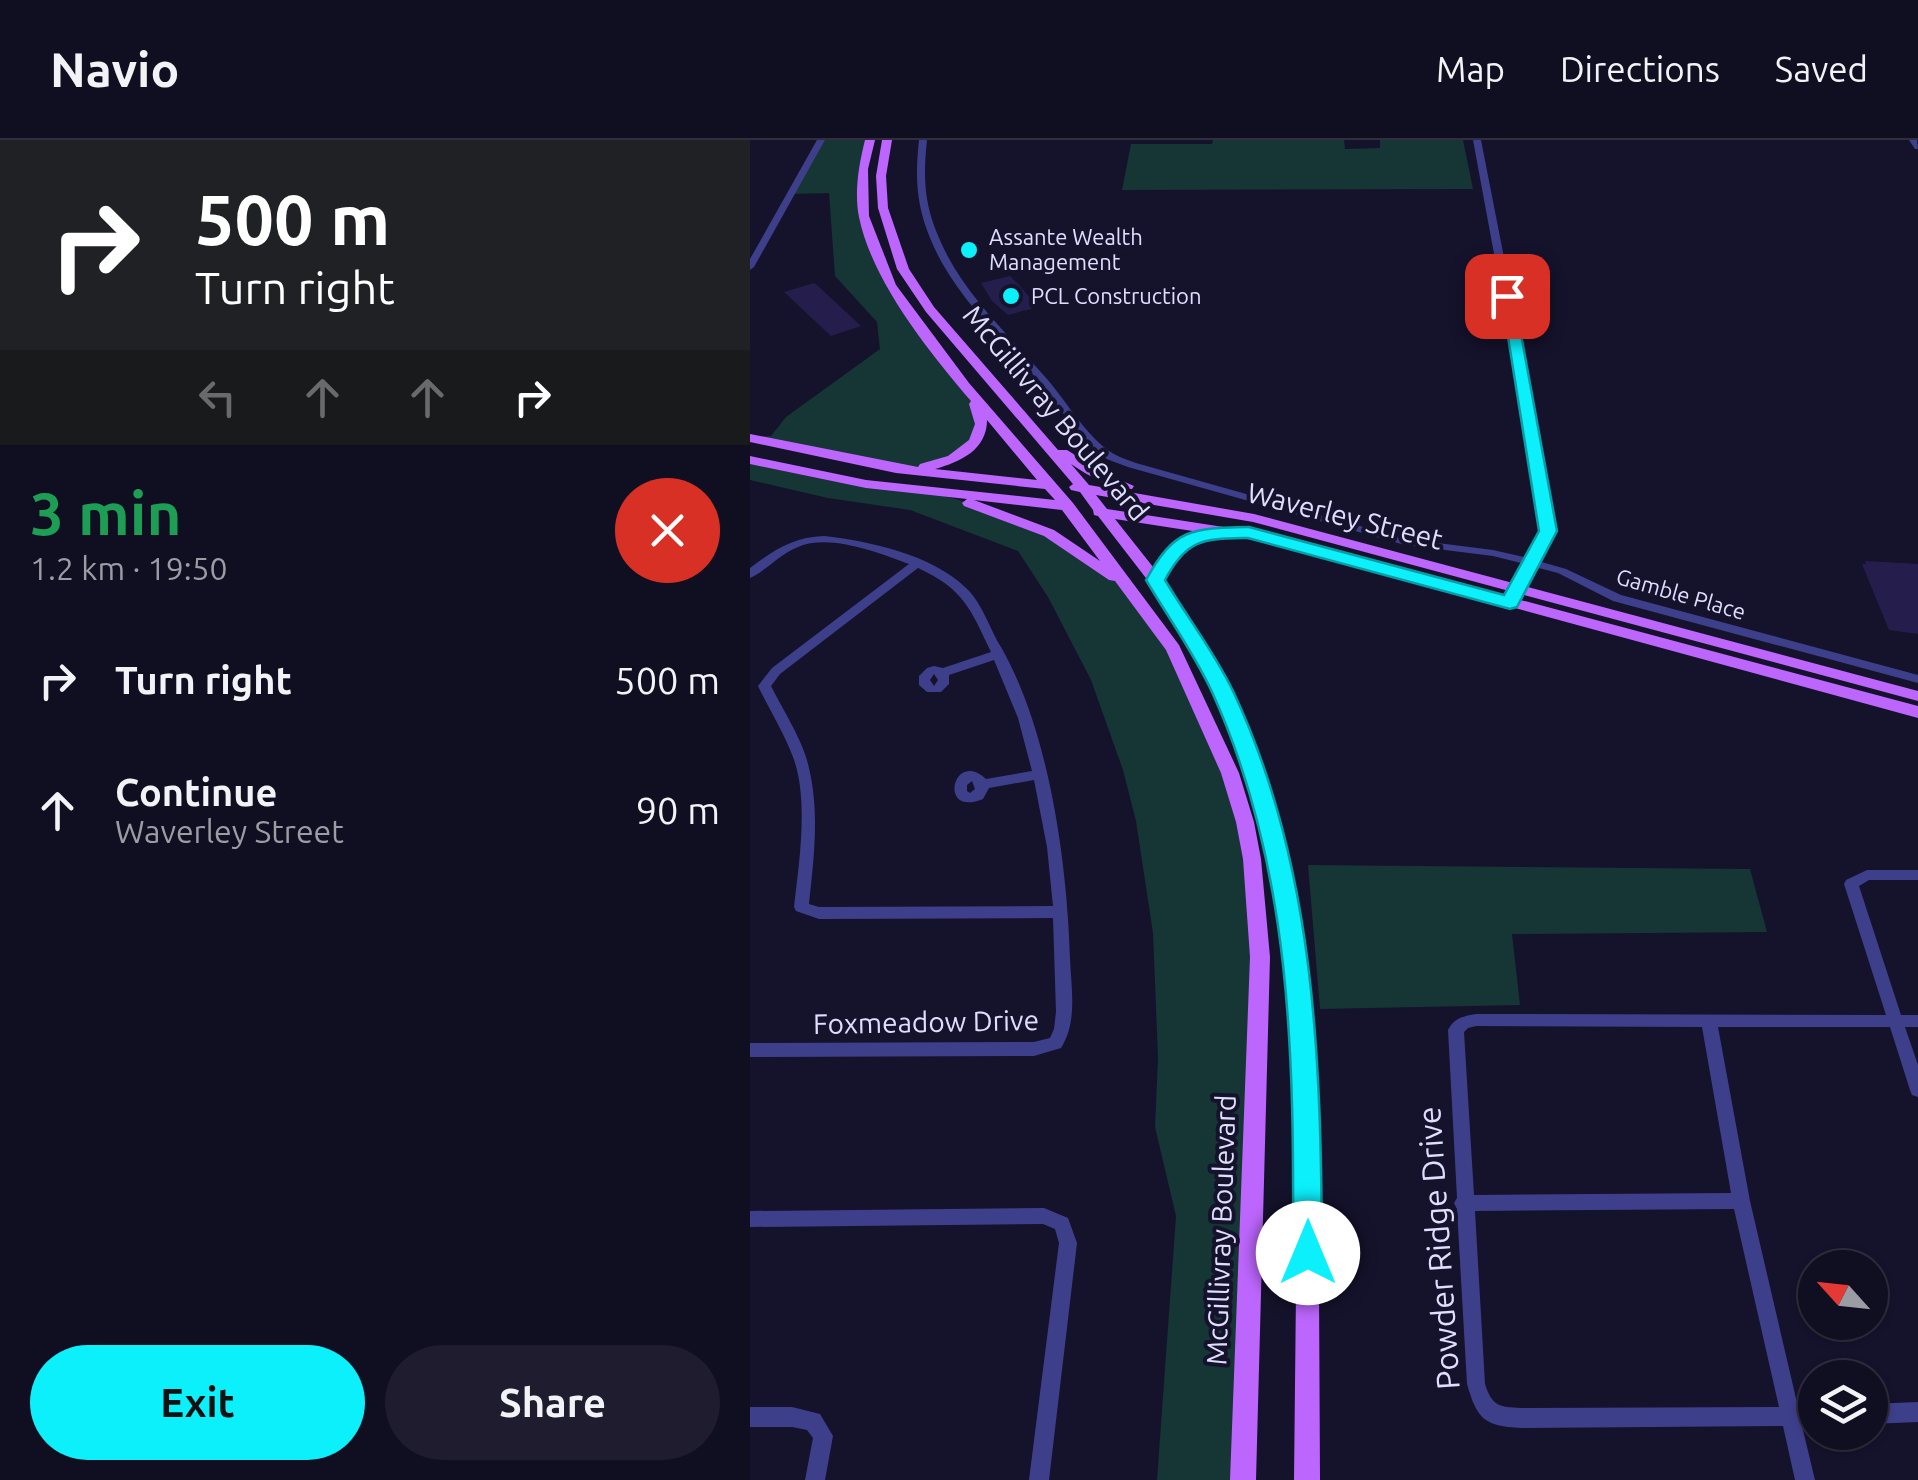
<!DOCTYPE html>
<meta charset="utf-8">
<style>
:root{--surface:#100e21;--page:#1e1c2e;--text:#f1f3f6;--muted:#9c9ca5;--line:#302e3f;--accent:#0cf0fc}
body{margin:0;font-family:Ubuntu,sans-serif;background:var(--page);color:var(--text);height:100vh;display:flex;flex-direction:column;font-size:38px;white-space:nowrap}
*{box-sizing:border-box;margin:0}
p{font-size:32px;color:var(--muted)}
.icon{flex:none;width:55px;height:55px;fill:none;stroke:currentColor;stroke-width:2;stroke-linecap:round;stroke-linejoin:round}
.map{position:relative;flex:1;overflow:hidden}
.sheet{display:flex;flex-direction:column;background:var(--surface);width:750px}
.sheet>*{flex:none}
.guide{background:#202124;color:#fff;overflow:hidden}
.needle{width:65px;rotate:297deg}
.controls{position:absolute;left:1048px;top:1110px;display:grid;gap:20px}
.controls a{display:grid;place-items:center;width:90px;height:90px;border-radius:50%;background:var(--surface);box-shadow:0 2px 8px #0004,0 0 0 2px var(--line);font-size:50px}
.pin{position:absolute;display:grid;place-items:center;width:85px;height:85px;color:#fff;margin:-42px;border-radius:20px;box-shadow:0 5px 15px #0006}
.me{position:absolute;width:110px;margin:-55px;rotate:0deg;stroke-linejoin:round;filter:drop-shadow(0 0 8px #0008)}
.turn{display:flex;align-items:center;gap:35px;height:210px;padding:0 30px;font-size:45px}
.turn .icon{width:130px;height:130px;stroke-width:2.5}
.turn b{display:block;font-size:70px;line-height:85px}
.lanes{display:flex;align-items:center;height:95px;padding:0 30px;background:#0003;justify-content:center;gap:50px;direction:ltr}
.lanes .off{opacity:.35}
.round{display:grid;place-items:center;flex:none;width:105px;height:105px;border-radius:52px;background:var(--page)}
.headline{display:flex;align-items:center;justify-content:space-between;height:170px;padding:0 30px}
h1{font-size:60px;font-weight:600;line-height:75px;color:#1e9e55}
.cta{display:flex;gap:20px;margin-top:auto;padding:20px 30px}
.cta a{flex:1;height:115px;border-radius:60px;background:var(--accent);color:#111;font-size:40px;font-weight:600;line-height:115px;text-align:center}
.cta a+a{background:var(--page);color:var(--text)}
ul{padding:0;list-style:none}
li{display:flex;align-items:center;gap:30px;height:130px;padding:0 30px}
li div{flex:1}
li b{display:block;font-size:38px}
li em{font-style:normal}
header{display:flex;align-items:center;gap:60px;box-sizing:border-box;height:140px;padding:0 50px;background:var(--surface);border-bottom:2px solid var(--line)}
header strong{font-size:48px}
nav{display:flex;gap:55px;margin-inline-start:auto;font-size:35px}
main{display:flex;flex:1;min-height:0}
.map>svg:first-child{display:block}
.green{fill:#153634}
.building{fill:#251e4d}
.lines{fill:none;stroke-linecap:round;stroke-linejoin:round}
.minor{fill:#3e3f8b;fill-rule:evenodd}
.major{fill:#bd66fd;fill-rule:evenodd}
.route{fill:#0cf0fc;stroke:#089ca4;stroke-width:2.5}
.poi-dot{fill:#0cf0fc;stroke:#15122c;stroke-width:4}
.labels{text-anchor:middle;stroke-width:8;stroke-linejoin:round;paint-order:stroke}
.far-poi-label{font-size:22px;fill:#e0deff;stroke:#15122c;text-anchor:start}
.far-street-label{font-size:22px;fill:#e0deff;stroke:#15122c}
.street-label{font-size:28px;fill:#e0deff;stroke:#15122c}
.near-street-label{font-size:32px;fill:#e0deff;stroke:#15122c}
</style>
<header>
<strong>Navio</strong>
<nav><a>Map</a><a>Directions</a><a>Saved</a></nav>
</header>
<main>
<section class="sheet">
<div class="guide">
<div class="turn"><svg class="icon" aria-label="right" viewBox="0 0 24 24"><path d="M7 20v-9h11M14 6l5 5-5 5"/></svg><div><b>500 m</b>Turn right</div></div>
<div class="lanes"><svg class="icon off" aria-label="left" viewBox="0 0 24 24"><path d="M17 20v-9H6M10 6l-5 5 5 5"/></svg><svg class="icon off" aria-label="ahead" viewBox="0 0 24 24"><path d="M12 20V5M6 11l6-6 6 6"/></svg><svg class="icon off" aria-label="ahead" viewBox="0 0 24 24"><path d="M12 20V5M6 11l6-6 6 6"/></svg><svg class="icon" aria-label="right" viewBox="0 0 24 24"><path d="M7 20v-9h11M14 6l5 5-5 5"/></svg></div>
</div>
<div class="headline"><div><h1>3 min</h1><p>1.2 km · 19:50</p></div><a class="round" style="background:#d93025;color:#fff"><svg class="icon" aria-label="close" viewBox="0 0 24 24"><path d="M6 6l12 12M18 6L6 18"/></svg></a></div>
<ul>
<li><svg class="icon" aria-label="right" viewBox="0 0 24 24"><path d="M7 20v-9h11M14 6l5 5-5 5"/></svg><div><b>Turn right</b></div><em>500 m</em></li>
<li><svg class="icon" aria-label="ahead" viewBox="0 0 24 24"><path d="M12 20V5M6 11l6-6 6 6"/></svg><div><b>Continue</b><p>Waverley Street</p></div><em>90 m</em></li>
</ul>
<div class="cta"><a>Exit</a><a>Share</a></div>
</section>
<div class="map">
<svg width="1168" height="1340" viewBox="0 0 1168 1340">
<rect width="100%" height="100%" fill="#15122c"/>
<path class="green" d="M 71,0 L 120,0 L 112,55 L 132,129 L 232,276 L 216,311 L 171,328 L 0,298 L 21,296 L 36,277 L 130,209 L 127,182 L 85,136 L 79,53 L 41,54 Z
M 463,0 L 594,0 L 595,9 L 630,8 L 630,0 L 713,0 L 723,49 L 372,50 L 381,4 L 462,4 Z
M 0,320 L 180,352 L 231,366 L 268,379 L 379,448 L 423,509 L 480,633 L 502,719 L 493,1340 L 407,1340 L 426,1076 L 405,987 L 408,918 L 403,793 L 386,681 L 373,630 L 341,540 L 298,457 L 268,411 L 160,370 L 78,358 L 0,340 Z
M 558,725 L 1000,729 L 1017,792 L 762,794 L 770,865 L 570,869 Z"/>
<path class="building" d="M 260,136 L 269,145 L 288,167 L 258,175 L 242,161 L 231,143 Z
M 64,143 L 68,146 L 111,186 L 81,196 L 34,152 Z
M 1115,421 L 1168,424 L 1168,494 L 1139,490 L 1112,424 L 1116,424 Z"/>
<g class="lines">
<path class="minor" d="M 67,0 L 75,0 L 4,127 L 0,130 L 0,119 Z
M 169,0 L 177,0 C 173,37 174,64 189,98 C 212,153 259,195 297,239 C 317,262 338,299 364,314 C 371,318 379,320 386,323 L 656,399 L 743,410 L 778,418 L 792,391 L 791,368 L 723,0 L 731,0 L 803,368 L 804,391 L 788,421 L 816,429 L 871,455 L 1168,535 L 1168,543 L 863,461 L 808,433 L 785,427 L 764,466 L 756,466 L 754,463 L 775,424 L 743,416 L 655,405 L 378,327 C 371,324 363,322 357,319 C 331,303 310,267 291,244 C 252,198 203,155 180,98 C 166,63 165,37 169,0 Z
M 1159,0 L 1167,0 L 1168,9 L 1165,9 Z
M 74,396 C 119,401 183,415 216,448 C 233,464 239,488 251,507 C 299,591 317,721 320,818 C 321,848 328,881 311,908 L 284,916 L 0,917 L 0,903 L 284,902 L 300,898 L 304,889 L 306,872 L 303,778 L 69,779 L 46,771 L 44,767 C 49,723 59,659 43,617 C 34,593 19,569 8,546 L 22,528 L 159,424 C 130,413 79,393 48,407 C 30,414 17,430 0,438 L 0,428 C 24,410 43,397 74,396 ZM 168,428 C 214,449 221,470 241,512 L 193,528 L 184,526 L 177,528 L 169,536 L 169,545 L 177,552 L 191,552 L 199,544 L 199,535 L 244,520 L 268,578 L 282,631 L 236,639 C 203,608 187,678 233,659 L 239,648 L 284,640 L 297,707 L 303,766 L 69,767 L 59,764 C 64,717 70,670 58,624 C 53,601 32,568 21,546 L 30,534 ZM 184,534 L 188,540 L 184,546 L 180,540 ZM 222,641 L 225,649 L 220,653 L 217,651 L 217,645 Z
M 1117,730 L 1168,730 L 1168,740 L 1119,740 L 1109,746 L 1151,875 L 1168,875 L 1168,887 L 1155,887 L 1168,925 L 1168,957 L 1162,955 L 1160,950 L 1140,887 L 968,887 L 1000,1061 L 1048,1267 L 1065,1266 L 1065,1286 L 1052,1286 L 1065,1340 L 1045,1340 L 1033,1286 L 771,1288 C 734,1286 727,1279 717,1244 L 707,1069 L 704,1063 L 707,1058 L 698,890 C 704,878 714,876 726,874 L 1136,875 L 1094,744 L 1096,740 ZM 726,886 L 952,887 L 981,1053 L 724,1055 L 714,892 L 718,888 ZM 984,1069 L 1029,1267 L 771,1268 C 749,1267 742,1266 735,1244 L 725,1071 Z
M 294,1068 L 318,1078 L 327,1103 L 299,1340 L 279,1340 L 309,1103 L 305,1089 L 293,1084 L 0,1087 L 0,1071 Z
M 1168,1262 L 1168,1282 L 1120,1284 L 1120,1264 Z
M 0,1267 L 42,1267 L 70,1274 L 83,1296 L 75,1340 L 55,1340 L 63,1298 L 57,1290 L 42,1287 L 0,1287 Z"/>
<path class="major" d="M 115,0 L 125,0 L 118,29 L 119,76 L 146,145 L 219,243 L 323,363 L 429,505 L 489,633 L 504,682 L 511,719 L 520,817 L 506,1340 L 480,1340 L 500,817 L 493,719 L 486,682 L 471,633 L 416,510 L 365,441 L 359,440 L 294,396 L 214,366 L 212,363 L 217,359 L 116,348 L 0,324 L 0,316 L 116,340 L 305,360 L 295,349 L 146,333 L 0,302 L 0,294 L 168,327 L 170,324 L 198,316 L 219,300 L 225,284 L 219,264 L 221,261 C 179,212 122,141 109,77 C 104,52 109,24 115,0 ZM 237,280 L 287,340 L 185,329 C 210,322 237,310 237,280 ZM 224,360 L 312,370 L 350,421 L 304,390 Z
M 132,0 L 142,0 L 136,36 L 138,68 L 159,129 L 184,167 L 308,310 L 317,310 L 354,333 L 384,346 L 382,349 C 360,349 339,336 321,324 L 339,345 L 504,374 L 1168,551 L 1168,561 L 503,382 L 346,355 L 357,369 L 531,396 L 1168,566 L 1168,578 L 530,404 C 483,397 434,384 412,440 L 480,549 L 512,629 L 548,758 L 568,961 L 570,1340 L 544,1340 L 548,961 L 530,758 L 494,629 L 464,549 L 399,442 L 348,376 L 344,375 L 343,370 L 330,352 L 321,350 L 319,347 L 323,344 L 176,172 L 147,129 L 128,68 L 126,36 ZM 365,379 L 449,392 L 423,403 L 403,427 Z"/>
</g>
<path class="route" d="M 751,153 L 764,156 L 807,391 L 767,467 L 760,469 L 498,398 C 454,399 437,398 415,440 C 437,477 465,513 483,551 C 566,727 571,922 572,1113 L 568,1122 L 558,1126 L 547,1122 L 543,1113 C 544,921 543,730 462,552 C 444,513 418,477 396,440 C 424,388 442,388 499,387 L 754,455 L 789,391 Z"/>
<g class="poi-dot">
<circle cx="219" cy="110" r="10"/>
<circle cx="261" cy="156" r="10"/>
</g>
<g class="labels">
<g class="far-poi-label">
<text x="239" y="105">Assante Wealth<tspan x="239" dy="25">Management</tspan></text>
<text x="281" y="164">PCL Construction</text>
</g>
<g class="far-street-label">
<text transform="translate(931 454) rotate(16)" y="8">Gamble Place</text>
</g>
<g class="street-label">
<text transform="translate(306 273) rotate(50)" y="10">McGillivray Boulevard</text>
<text transform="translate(595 376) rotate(14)" y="10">Waverley Street</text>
<text transform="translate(176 882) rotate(-1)" y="10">Foxmeadow Drive</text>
<text transform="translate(471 1090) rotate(-88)" y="10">McGillivray Boulevard</text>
</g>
<g class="near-street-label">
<text transform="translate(689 1108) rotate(-94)" y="11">Powder Ridge Drive</text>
</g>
</g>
</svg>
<div class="controls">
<a><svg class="needle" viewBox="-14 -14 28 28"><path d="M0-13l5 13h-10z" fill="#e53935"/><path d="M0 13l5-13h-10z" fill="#9c9ca5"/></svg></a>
<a><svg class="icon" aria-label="layers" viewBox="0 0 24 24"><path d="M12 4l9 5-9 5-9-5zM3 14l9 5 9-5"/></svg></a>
</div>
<div class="pin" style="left:757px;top:156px;background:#d93025"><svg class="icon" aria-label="arrive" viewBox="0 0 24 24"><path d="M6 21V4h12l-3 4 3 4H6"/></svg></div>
<svg class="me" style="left:558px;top:1113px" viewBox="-20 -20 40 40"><circle r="19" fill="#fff"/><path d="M0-13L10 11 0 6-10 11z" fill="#0cf0fc"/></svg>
</div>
</main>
